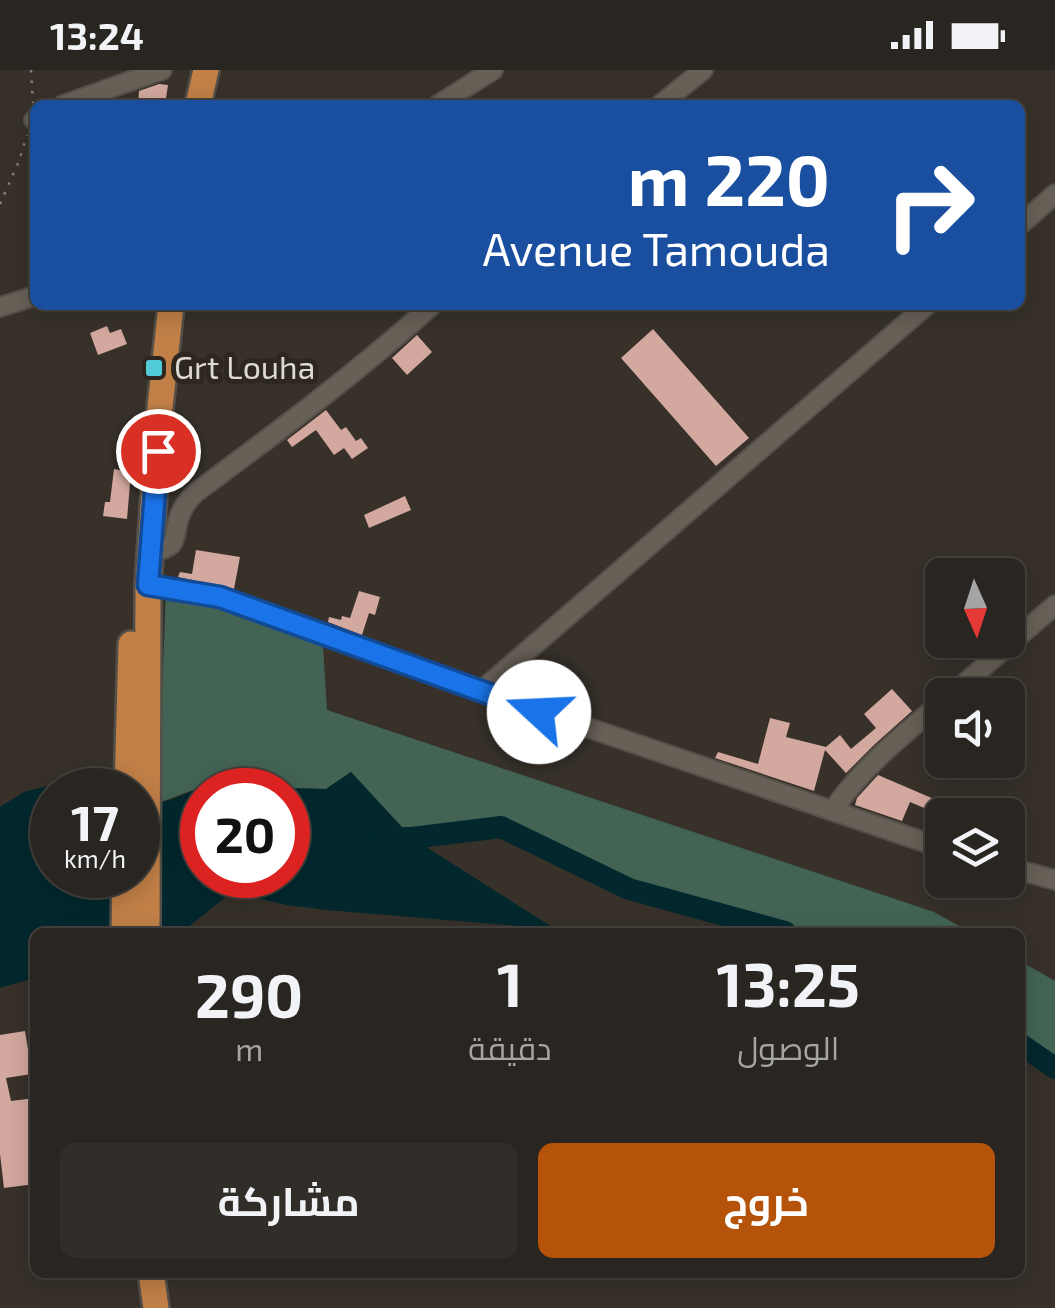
<!DOCTYPE html>
<html lang="ar">
<meta charset="utf-8">
<style>
:root{--surface:#292520;--page:#312d29;--text:#f1f3f6;--muted:#a5a5a5;--line:#45423e;--accent:#b45309}
body{margin:0;font-family:"Exo 2",Cairo,sans-serif;background:var(--page);color:var(--text);direction:rtl;height:100vh;display:flex;flex-direction:column;font-size:38px;white-space:nowrap}
*{box-sizing:border-box;margin:0}
p{font-size:32px;color:var(--muted)}
.icon{flex:none;width:55px;height:55px;fill:none;stroke:currentColor;stroke-width:2;stroke-linecap:round;stroke-linejoin:round}
.map{position:relative;flex:1;overflow:hidden;direction:ltr}
.drawer{position:absolute;left:30px;top:858px;width:995px;height:350px;display:flex;flex-direction:column;background:var(--surface);border-radius:15px;box-shadow:0 5px 25px #0003,0 0 0 2px var(--line);direction:rtl}
.drawer>*{flex:none}
.guide{position:absolute;left:30px;top:30px;width:995px;height:210px;border-radius:15px;box-shadow:0 5px 25px #0003,0 0 0 2px var(--line);direction:rtl;background:#1a4fa0;color:#fff;overflow:hidden}
.needle{width:65px;rotate:177deg}
.tools{position:absolute;left:925px;top:488px;display:grid;gap:20px}
.tools a{display:grid;place-items:center;width:100px;height:100px;border-radius:15px;background:var(--surface);box-shadow:0 5px 25px #0003,0 0 0 2px var(--line);font-size:50px}
.speed{position:absolute;left:30px;top:698px;display:flex;gap:20px;font-size:50px;font-weight:700;text-align:center}
.speed>*{display:grid;place-content:center;width:130px;height:130px;border-radius:50%;background:var(--surface);box-shadow:0 5px 25px #0003,0 0 0 2px var(--line);line-height:1}
.speed small{font-size:25px;font-weight:400}
.speed .limit{border:15px solid #d22;background:#fff;color:#111}
.pin{position:absolute;display:grid;place-items:center;width:85px;height:85px;color:#fff;margin:-42px;border:5px solid #fff;border-radius:50%;box-shadow:0 2px 10px #0007}
.me{position:absolute;width:110px;margin:-55px;rotate:290deg;stroke-linejoin:round;filter:drop-shadow(0 0 8px #0008)}
.turn{display:flex;align-items:center;gap:35px;height:210px;padding:0 30px;font-size:45px}
.turn .icon{width:130px;height:130px;stroke-width:2.5}
.turn b{display:block;font-size:70px;line-height:85px}
.eta{display:flex;justify-content:space-evenly;align-items:center;height:170px;text-align:center}
.eta b{font-size:60px;font-weight:700;line-height:70px}
.action{display:flex;gap:20px;margin-top:auto;padding:20px 30px}
.action a{flex:1;height:115px;border-radius:15px;background:var(--accent);color:#fff;font-size:40px;font-weight:700;line-height:115px;text-align:center}
.action a+a{background:var(--page);color:var(--text)}
.status{display:flex;justify-content:space-between;align-items:center;height:70px;padding:0 50px;background:var(--surface);direction:ltr}
.status svg{height:28px;fill:currentColor}
.map>svg:first-child{display:block}
.green{fill:#436455}
.water{fill:#02282e;fill-rule:evenodd}
.lines{fill:none;stroke-linecap:round;stroke-linejoin:round}
.river{stroke:#02282e;stroke-width:22}
.building{fill:#d3a89e}
.minor-casing{stroke:#544f49;stroke-width:22}
.highway-casing{stroke:#544f49;stroke-width:30}
.path{stroke:#847f7a;stroke-width:2.5;stroke-dasharray:2.5 8;stroke-linecap:butt}
.minor{stroke:#676057;stroke-width:18}
.highway{stroke:#c28047;stroke-width:25}
.route-casing{stroke:#114b97;stroke-width:25}
.route{stroke:#1a73e8;stroke-width:18}
.poi-dot{fill:#52cbd8;stroke:#2d2720;stroke-width:4}
.labels{text-anchor:middle;stroke-width:10;stroke-linejoin:round;paint-order:stroke}
.poi-label{font-size:32px;fill:#ddd9d5;stroke:#2d2720;text-anchor:start}
</style>
<div class="status"><b>13:24</b><svg viewBox="0 0 49 12"><path d="M0 12V9h3v3zM5 12V6h3v6zM10 12V3h3v9zM15 12V0h3v12zM26 1h20v11H26zM47 4h2v5h-2z"/></svg></div>
<div class="map">
<svg width="1055" height="1238" viewBox="0 0 1055 1238">
<rect width="100%" height="100%" fill="#37312a"/>
<path class="green" d="M 166,520 L 306,556 L 323,577 L 327,640 L 934,842 L 970,862 L 785,862 L 629,819 L 501,757 L 412,768 L 351,702 L 326,719 L 204,716 L 158,733 Z
M 1020,891 L 1055,911 L 1055,998 L 1020,974 Z"/>
<path class="water" d="M 351,702 L 412,768 L 555,859 L 327,840 L 286,835 L 232,822 L 182,862 L 35,862 L 35,908 L 0,918 L 0,737 L 24,722 L 59,713 L 73,720 L 52,720 L 52,805 L 138,805 L 138,739 L 173,729 L 204,716 L 326,719 ZM 202,720 L 288,720 L 288,805 L 202,805 Z"/>
<g class="lines">
<path class="river" d="M 384,768 L 412,768 L 501,757 L 629,819 L 785,862
M 1020,974 L 1055,998"/>
</g>
<path class="building" d="M 159,14 L 168,15 L 165,35 L 138,35 L 139,21 Z
M 107,256 L 110,263 L 121,259 L 127,274 L 98,285 L 90,263 Z
M 653,259 L 749,368 L 716,396 L 621,288 Z
M 417,265 L 432,282 L 407,305 L 392,288 Z
M 326,340 L 341,360 L 346,357 L 356,371 L 361,368 L 368,378 L 352,389 L 344,378 L 334,385 L 316,360 L 292,377 L 287,370 Z
M 114,399 L 131,402 L 127,449 L 103,446 L 105,432 L 110,432 Z
M 405,426 L 411,440 L 369,458 L 364,445 Z
M 196,480 L 240,487 L 234,519 L 178,507 L 180,502 L 192,504 Z
M 359,521 L 380,527 L 375,545 L 369,543 L 362,565 L 328,552 L 329,547 L 341,550 L 342,546 L 350,548 Z
M 892,619 L 912,641 L 875,674 L 846,703 L 825,680 L 814,721 L 715,688 L 718,682 L 758,694 L 770,648 L 790,653 L 786,667 L 826,677 L 840,665 L 851,679 L 876,658 L 864,644 Z
M 878,705 L 934,729 L 929,740 L 910,732 L 902,751 L 855,735 L 857,728 Z
M 25,961 L 32,1004 L 6,1008 L 11,1031 L 35,1028 L 35,1114 L 4,1118 L 0,1084 L 0,965 Z"/>
<g class="lines">
<defs>
<path id="minor" d="M 63,35 L 162,0
M 438,35 L 493,0
M 660,35 L 703,0
M 34,50 L 35,49
M 1020,155 L 1055,124
M 0,237 L 35,226
M 151,481 C 181,479 172,466 180,445 C 183,436 188,430 195,423 C 276,363 357,303 432,235
M 148,515 L 220,527 L 539,641 L 942,778
M 481,621 L 927,235
M 951,625 L 1055,535
M 832,741 C 863,697 901,666 942,632
M 1008,797 L 1055,810"/>
<path id="highway" d="M 198,35 L 206,0
M 127,720 L 131,574
M 124,862 L 125,805
M 147,862 L 148,515 L 159,347 L 171,235
M 151,1202 L 156,1238"/>
</defs>
<use href="#minor" class="minor-casing"/>
<use href="#highway" class="highway-casing"/>
<path class="path" d="M 31,0 L 33,33
M 0,134 L 19,91 L 27,65"/>
<use href="#minor" class="minor"/>
<use href="#highway" class="highway"/>
</g>
<g class="lines">
<defs>
<path id="route" d="M 158,381 L 148,515 L 220,527 L 539,642"/>
</defs>
<use href="#route" class="route-casing"/>
<use href="#route" class="route"/>
</g>
<rect class="poi-dot" x="144" y="288" width="20" height="20" rx="5"/>
<g class="labels">
<g class="poi-label">
<text x="174" y="309">Grt Louha</text>
</g>
</g>
</svg>
<div class="tools">
<a><svg class="needle" viewBox="-14 -14 28 28"><path d="M0-13l5 13h-10z" fill="#e53935"/><path d="M0 13l5-13h-10z" fill="#a5a5a5"/></svg></a>
<a><svg class="icon" aria-label="sound" viewBox="0 0 24 24"><path d="M4 9h4l5-4v14l-5-4H4zM17 9q2 3 0 6"/></svg></a>
<a><svg class="icon" aria-label="layers" viewBox="0 0 24 24"><path d="M12 4l9 5-9 5-9-5zM3 14l9 5 9-5"/></svg></a>
</div>
<div class="speed"><div>17<small>km/h</small></div><div class="limit">20</div></div>
<div class="pin" style="left:158px;top:381px;background:#d93025"><svg class="icon" aria-label="arrive" viewBox="0 0 24 24"><path d="M6 21V4h12l-3 4 3 4H6"/></svg></div>
<svg class="me" style="left:539px;top:642px" viewBox="-20 -20 40 40"><circle r="19" fill="#fff"/><path d="M0-13L10 11 0 6-10 11z" fill="#1a73e8"/></svg>
<div class="guide">
<div class="turn"><svg class="icon" aria-label="right" viewBox="0 0 24 24"><path d="M7 20v-9h11M14 6l5 5-5 5"/></svg><div><b>220 m</b>Avenue Tamouda</div></div>
</div>
<section class="drawer">
<div class="eta">
<div><b>13:25</b><p>الوصول</p></div>
<div><b>1</b><p>دقيقة</p></div>
<div><b>290</b><p>m</p></div>
</div>
<div class="action"><a>خروج</a><a>مشاركة</a></div>
</section>
</div>
